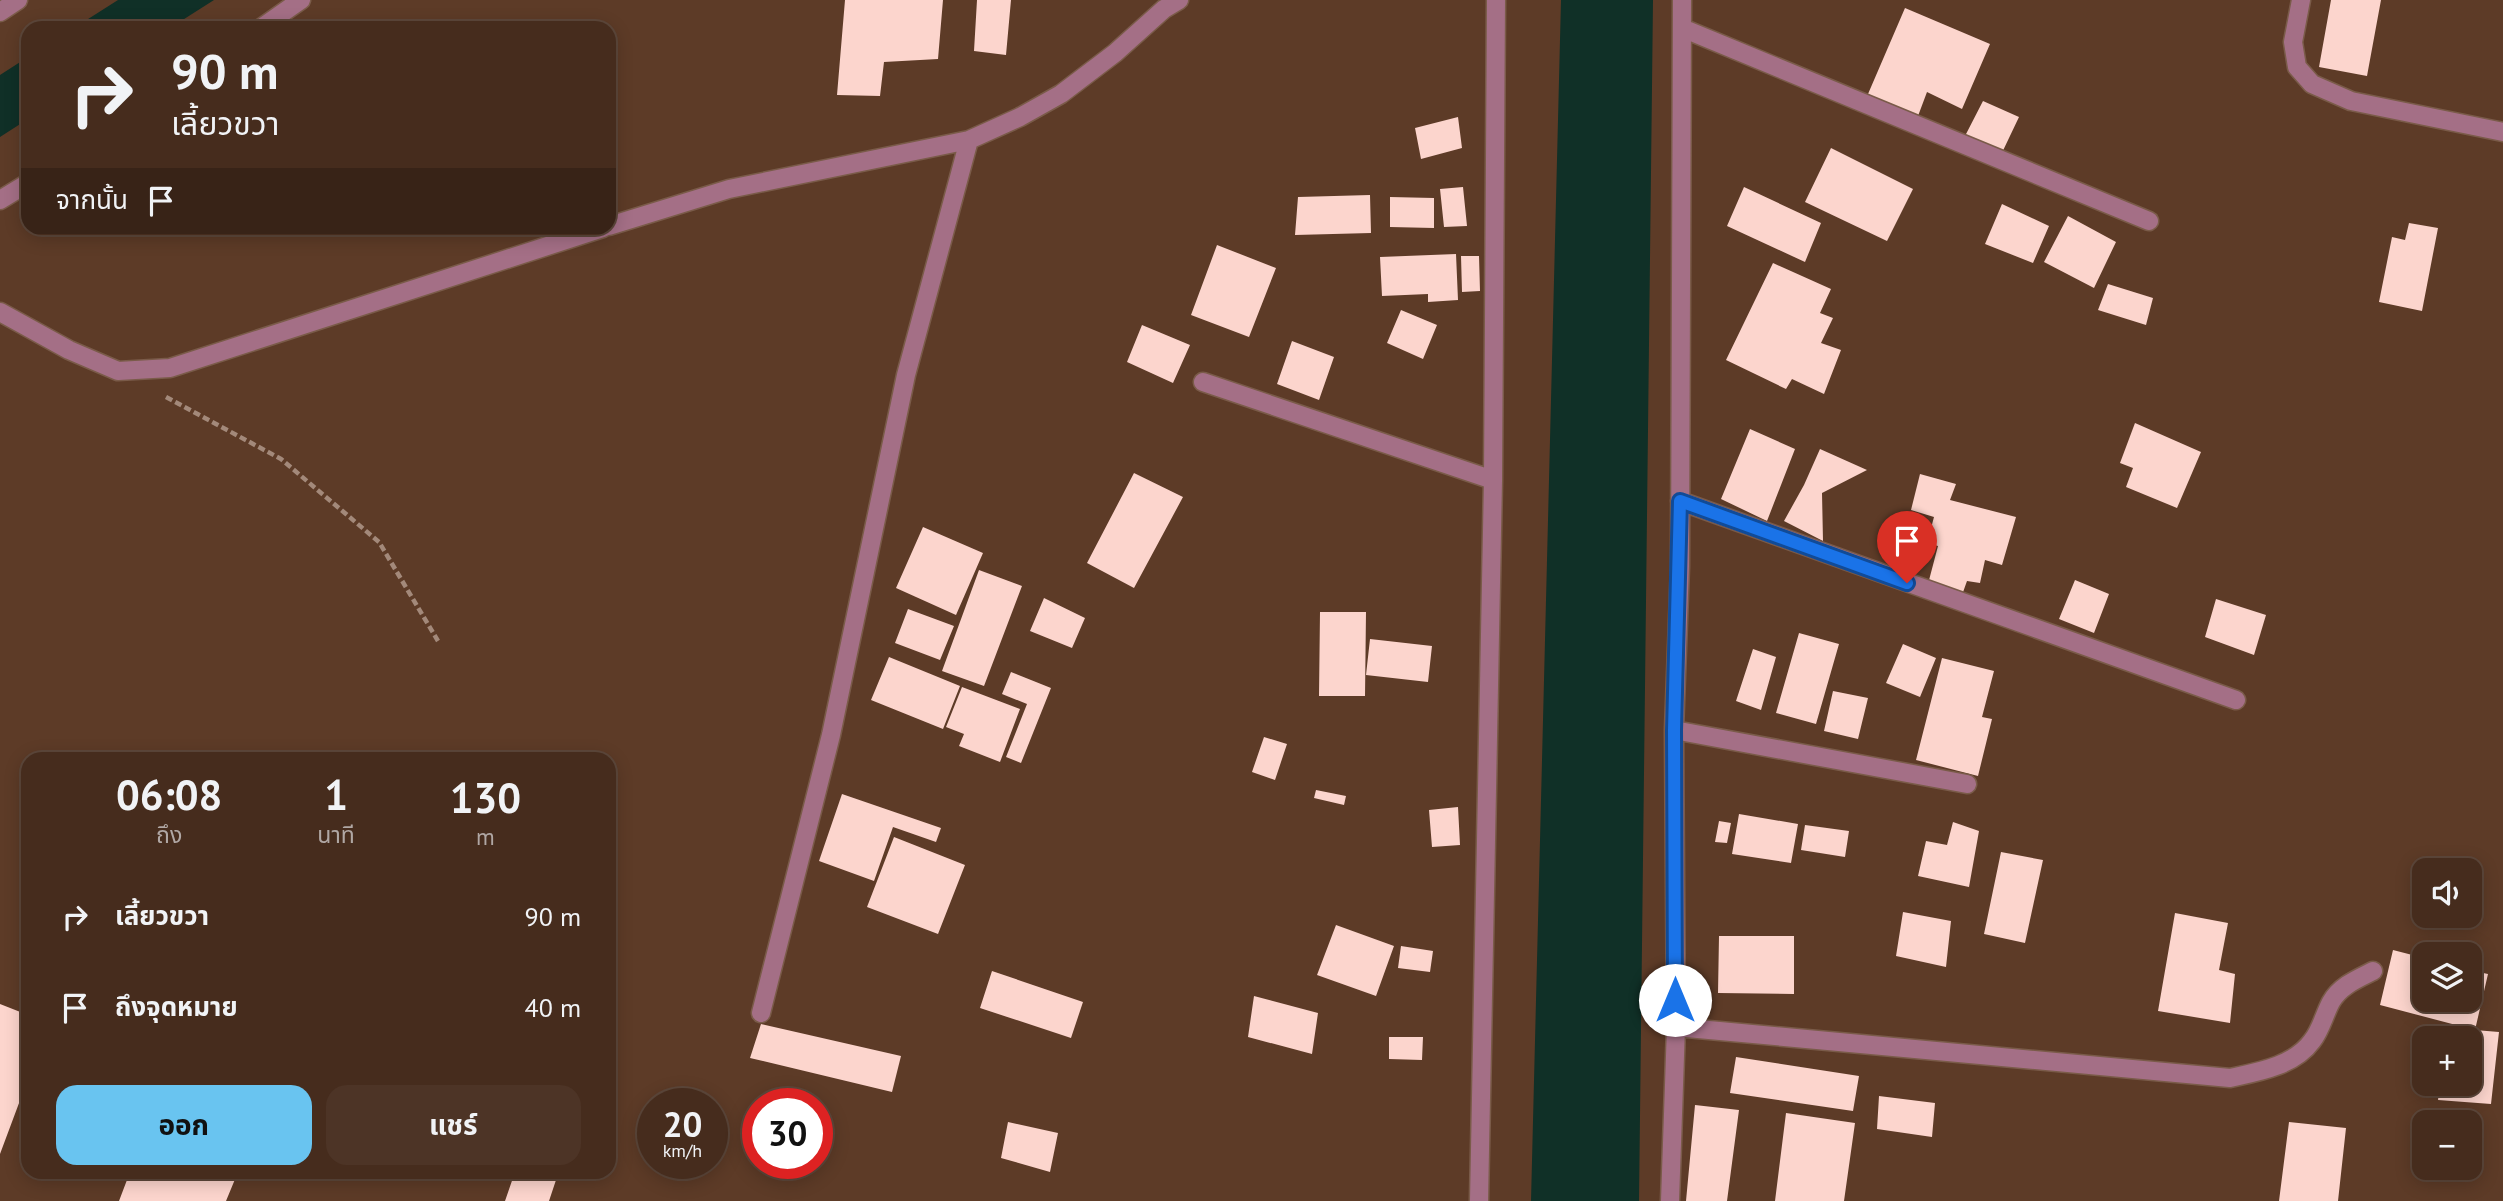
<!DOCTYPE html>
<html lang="th">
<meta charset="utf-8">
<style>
:root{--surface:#462c1d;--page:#4d3426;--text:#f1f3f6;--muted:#b0a7a4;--line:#5e483b;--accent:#69c4f0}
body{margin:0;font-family:"PT Sans","Noto Sans Thai",sans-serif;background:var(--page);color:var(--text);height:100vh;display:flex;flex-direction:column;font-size:26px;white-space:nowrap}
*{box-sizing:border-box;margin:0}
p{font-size:23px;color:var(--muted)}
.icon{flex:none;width:38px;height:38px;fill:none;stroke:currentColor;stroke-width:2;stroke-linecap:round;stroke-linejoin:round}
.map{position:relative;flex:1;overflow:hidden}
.panel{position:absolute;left:21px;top:752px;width:595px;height:427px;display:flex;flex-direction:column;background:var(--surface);border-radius:21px;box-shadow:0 4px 18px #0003,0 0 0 2px var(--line)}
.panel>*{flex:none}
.banner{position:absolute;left:21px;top:21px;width:595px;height:214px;border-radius:21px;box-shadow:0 4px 18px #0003,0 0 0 2px var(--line);background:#462c1d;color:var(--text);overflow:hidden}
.buttons{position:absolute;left:2412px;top:858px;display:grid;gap:14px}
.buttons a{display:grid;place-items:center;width:70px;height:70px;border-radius:14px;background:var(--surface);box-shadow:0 4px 18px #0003,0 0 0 2px var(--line);font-size:35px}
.speed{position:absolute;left:637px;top:1088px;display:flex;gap:14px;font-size:35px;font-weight:700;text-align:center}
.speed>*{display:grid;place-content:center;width:91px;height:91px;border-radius:50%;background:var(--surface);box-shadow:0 4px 18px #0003,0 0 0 2px var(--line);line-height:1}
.speed small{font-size:18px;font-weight:400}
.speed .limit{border:10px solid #d22;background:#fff;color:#111}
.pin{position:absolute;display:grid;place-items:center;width:60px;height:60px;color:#fff;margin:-72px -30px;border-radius:50% 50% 50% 0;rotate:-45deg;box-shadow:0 0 7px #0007}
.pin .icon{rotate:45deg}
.me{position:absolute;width:77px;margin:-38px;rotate:0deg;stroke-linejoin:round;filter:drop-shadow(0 0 5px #0008)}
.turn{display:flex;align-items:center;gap:24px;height:147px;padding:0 35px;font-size:32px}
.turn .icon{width:91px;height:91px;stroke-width:2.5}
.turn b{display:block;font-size:49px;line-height:60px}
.then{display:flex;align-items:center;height:66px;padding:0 35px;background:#0003;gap:14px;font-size:26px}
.eta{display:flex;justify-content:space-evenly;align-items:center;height:119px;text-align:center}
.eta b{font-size:42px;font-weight:700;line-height:49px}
.button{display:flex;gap:14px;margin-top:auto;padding:14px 35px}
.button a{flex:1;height:80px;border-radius:21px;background:var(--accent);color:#111;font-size:28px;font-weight:700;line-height:80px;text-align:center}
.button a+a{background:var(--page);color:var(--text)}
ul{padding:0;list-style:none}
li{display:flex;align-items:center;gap:21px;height:91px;padding:0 35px}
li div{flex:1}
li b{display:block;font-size:26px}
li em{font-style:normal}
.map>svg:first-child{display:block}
.water{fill:#103027}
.building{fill:#fcd5cd}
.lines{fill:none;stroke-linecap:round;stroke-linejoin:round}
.minor-casing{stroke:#7a5b49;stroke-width:21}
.path{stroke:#a3897a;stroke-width:4.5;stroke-dasharray:7 3.5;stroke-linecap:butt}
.minor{stroke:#a46f86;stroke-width:18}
.route-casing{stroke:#114b97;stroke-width:18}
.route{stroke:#1a73e8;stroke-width:12}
</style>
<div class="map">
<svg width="2503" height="1201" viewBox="0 0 2503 1201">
<rect width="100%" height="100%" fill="#5d3b27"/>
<path class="water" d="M 118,0 L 214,0 L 170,28 L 74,28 Z
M 1561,0 L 1653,0 L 1639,1201 L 1531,1201 Z
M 28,57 L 28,119 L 0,137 L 0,75 Z"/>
<path class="building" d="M 845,0 L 943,0 L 938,59 L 884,62 L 880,96 L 837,95 Z
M 977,0 L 1011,0 L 1006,55 L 974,51 Z
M 2331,0 L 2381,0 L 2367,76 L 2319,67 Z
M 1905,8 L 1990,44 L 1962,109 L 1927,92 L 1915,124 L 1868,94 Z
M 1983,101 L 2019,117 L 1999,159 L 1965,136 Z
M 1458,117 L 1462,148 L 1421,159 L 1415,128 Z
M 1831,148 L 1913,189 L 1887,241 L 1805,202 Z
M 1463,187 L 1467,226 L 1444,227 L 1440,189 Z
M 1744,187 L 1821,223 L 1805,262 L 1727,226 Z
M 1370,195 L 1371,233 L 1295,235 L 1298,197 Z
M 1390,197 L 1434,198 L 1434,228 L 1390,227 Z
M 2002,204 L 2049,226 L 2033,263 L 1985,244 Z
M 2068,216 L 2116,242 L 2094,288 L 2044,262 Z
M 2409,223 L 2438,228 L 2422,311 L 2379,302 L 2392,237 L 2405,240 Z
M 1217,245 L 1276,268 L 1249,337 L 1191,315 Z
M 1456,254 L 1458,300 L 1428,302 L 1428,294 L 1382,296 L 1380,257 Z
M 1461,256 L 1479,256 L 1480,291 L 1462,292 Z
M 1773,263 L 1831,289 L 1820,313 L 1833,318 L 1821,343 L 1841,350 L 1824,394 L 1792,379 L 1786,389 L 1726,360 Z
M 2108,284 L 2153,298 L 2146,325 L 2098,310 Z
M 1401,310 L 1437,325 L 1423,359 L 1387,343 Z
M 1142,325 L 1190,345 L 1173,383 L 1127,362 Z
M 1292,341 L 1334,357 L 1319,400 L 1277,384 Z
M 2135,423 L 2201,452 L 2177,508 L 2126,487 L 2133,468 L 2120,463 Z
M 1750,429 L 1795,449 L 1767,521 L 1721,499 Z
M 1820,449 L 1867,470 L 1822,493 L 1823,541 L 1784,521 L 1804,485 Z
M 1134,473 L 1183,497 L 1134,588 L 1087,563 Z
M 1920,474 L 1956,484 L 1950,500 L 2016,517 L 2002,565 L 1985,560 L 1980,583 L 1967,581 L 1962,595 L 1928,584 L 1938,546 L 1927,543 L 1934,517 L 1911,510 Z
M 923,527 L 983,553 L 956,615 L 896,588 Z
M 979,570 L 1022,586 L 984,686 L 942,671 Z
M 2075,580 L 2109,594 L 2094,633 L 2059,619 Z
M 1044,598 L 1085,618 L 1072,648 L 1030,631 Z
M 2216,599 L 2266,615 L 2254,655 L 2205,637 Z
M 908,609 L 954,626 L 940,660 L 895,643 Z
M 1320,612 L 1366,612 L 1365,696 L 1319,696 Z
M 1799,633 L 1839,644 L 1816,724 L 1776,713 Z
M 1370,639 L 1432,646 L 1428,682 L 1366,675 Z
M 1903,644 L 1936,658 L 1920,697 L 1886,683 Z
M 1753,649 L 1776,657 L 1761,710 L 1736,701 Z
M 889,657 L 960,686 L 943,729 L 871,700 Z
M 1942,658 L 1994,671 L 1982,717 L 1992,719 L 1978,776 L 1916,760 Z
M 1011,672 L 1051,688 L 1021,763 L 1006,757 L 1027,704 L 1002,694 Z
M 962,687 L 1020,709 L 1000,762 L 959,746 L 964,734 L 946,727 Z
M 1833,691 L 1868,698 L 1858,739 L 1824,731 Z
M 1264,737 L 1287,744 L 1275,780 L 1252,772 Z
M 1316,790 L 1346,796 L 1344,805 L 1314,798 Z
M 842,794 L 941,828 L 936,842 L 893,827 L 874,881 L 819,861 Z
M 1458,807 L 1460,845 L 1432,847 L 1429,810 Z
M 1739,814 L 1798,824 L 1791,863 L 1732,854 Z
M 1719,821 L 1731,823 L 1727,843 L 1715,842 Z
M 1953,822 L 1979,831 L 1969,887 L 1918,876 L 1926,841 L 1947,845 Z
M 1805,825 L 1849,831 L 1845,857 L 1801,850 Z
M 894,837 L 965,865 L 938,934 L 867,907 Z
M 2001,852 L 2043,860 L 2025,943 L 1984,934 Z
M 1903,912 L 1951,921 L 1946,967 L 1896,956 Z
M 2175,913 L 2228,923 L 2219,970 L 2235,974 L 2230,1023 L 2158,1011 Z
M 1336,925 L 1394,946 L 1376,996 L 1317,975 Z
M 1719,936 L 1794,936 L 1794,994 L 1718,993 Z
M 1401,946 L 1433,951 L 1430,972 L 1398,968 Z
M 2393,950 L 2424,958 L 2424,999 L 2469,999 L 2469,970 L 2488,974 L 2475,1030 L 2499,1032 L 2491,1104 L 2438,1100 L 2440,1083 L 2469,1083 L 2469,1038 L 2446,1038 L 2447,1027 L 2475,1030 L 2380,1005 Z
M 992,971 L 1083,1002 L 1071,1038 L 980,1008 Z
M 1254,996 L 1318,1013 L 1312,1054 L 1248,1037 Z
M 0,1004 L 28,1015 L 28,1079 L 0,1154 Z
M 761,1024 L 901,1056 L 892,1092 L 750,1058 Z
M 1389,1037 L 1423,1037 L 1422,1060 L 1389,1059 Z
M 1736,1057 L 1859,1076 L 1853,1111 L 1730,1093 Z
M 1879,1096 L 1935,1103 L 1932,1137 L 1877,1129 Z
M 1695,1105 L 1739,1110 L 1727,1201 L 1686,1201 Z
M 1786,1113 L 1855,1123 L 1844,1201 L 1775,1201 Z
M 1008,1122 L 1058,1133 L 1050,1172 L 1001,1158 Z
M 2289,1122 L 2346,1128 L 2338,1201 L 2279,1201 Z
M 130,1172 L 238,1172 L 226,1201 L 119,1201 Z
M 515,1172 L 558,1174 L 549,1201 L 505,1201 Z"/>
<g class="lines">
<defs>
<path id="minor" d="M 2301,0 L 2293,42 L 2297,67 L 2312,84 L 2351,101 L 2503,132
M 0,12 L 18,0
M 261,28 L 301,0
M 1682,28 L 2149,221
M 0,200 L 28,183
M 609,226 L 729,189 L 969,140 L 1020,117 L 1061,94 L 1115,53 L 1164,9 L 1179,0
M 0,312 L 69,350 L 118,371 L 170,368 L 603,228
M 1203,382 L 1493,480
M 1680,501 L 2236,700
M 1674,730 L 1967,784
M 761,1013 L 831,735 L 906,375 L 969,140
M 1676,1027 L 2230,1078 C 2258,1072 2294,1066 2312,1041 C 2321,1030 2324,1015 2331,1002 C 2340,986 2357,979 2373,971
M 1479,1201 L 1493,480 L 1496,0
M 1670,1201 L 1676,1027 L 1674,730 L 1680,566 L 1682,0"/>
</defs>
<use href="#minor" class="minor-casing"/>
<path class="path" d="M 166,397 L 281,459 L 379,542 L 438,641"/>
<use href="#minor" class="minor"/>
</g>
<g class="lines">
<defs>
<path id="route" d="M 1675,1000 L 1674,730 L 1680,501 L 1907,583"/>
</defs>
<use href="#route" class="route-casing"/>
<use href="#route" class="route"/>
</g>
</svg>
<div class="buttons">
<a><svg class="icon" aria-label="sound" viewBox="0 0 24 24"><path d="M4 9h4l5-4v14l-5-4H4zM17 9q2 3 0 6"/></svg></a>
<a><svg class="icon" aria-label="layers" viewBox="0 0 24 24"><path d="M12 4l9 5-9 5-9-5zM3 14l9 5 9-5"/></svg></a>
<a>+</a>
<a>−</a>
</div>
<div class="speed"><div>20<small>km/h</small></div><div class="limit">30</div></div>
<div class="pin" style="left:1907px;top:583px;background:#d93025"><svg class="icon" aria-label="arrive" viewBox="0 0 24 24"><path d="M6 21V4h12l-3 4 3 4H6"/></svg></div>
<svg class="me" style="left:1675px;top:1000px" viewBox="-20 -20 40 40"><circle r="19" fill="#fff"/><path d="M0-13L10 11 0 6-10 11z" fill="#1a73e8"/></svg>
<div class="banner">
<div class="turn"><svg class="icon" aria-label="right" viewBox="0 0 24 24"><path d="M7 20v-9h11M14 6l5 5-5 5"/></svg><div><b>90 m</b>เลี้ยวขวา</div></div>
<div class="then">จากนั้น<svg class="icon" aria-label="arrive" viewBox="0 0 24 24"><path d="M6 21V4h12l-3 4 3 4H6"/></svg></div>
</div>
<section class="panel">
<div class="eta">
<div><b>06:08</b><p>ถึง</p></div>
<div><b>1</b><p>นาที</p></div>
<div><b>130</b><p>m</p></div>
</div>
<ul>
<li><svg class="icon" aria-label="right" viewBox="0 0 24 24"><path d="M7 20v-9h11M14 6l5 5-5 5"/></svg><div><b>เลี้ยวขวา</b></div><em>90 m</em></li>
<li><svg class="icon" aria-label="arrive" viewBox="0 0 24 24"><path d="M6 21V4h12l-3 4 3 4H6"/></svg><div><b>ถึงจุดหมาย</b></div><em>40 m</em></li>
</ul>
<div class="button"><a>ออก</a><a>แชร์</a></div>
</section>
</div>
